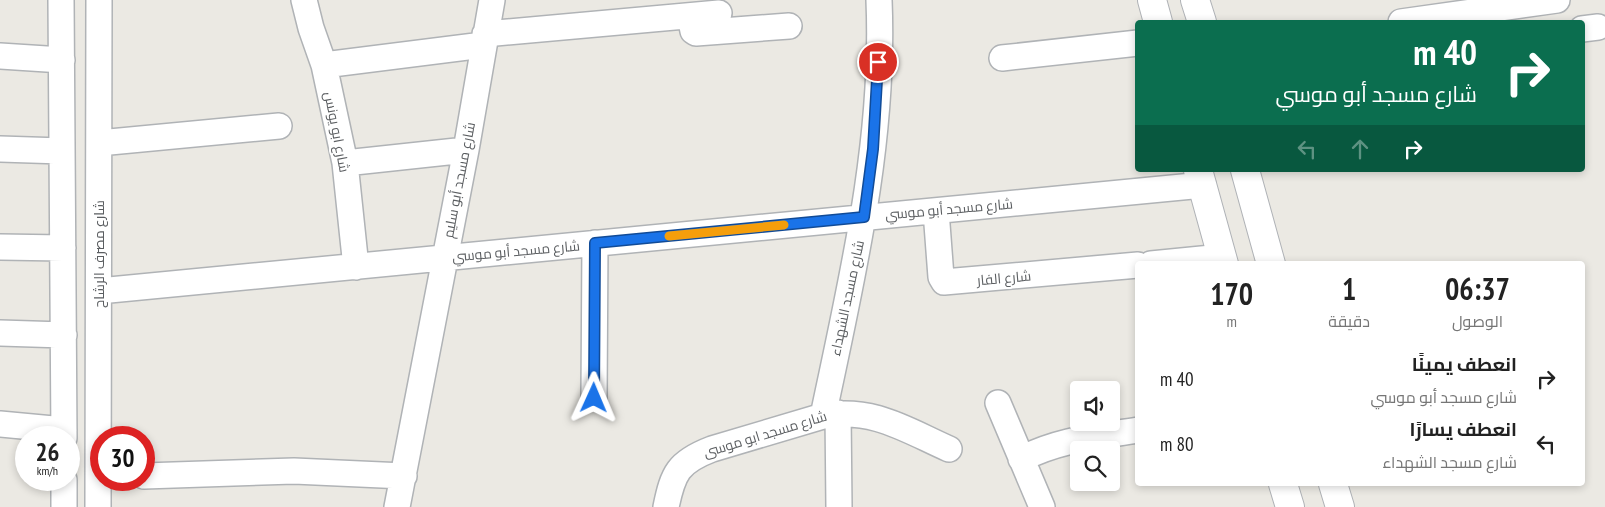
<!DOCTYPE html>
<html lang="ar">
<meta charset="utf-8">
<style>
:root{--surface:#fff;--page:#f2f2f2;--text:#222;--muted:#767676}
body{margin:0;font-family:"PT Sans Narrow",Cairo,sans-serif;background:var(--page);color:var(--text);direction:rtl;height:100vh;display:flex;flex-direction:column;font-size:19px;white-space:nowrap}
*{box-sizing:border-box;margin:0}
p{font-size:16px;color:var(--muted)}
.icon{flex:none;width:28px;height:28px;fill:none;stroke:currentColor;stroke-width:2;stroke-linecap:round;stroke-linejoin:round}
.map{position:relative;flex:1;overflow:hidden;direction:ltr}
.side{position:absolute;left:1135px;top:261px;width:450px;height:225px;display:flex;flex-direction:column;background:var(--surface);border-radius:5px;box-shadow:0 2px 8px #0003;direction:rtl}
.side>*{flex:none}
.hud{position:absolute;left:1135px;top:20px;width:450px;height:152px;border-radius:5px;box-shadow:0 2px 8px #0003;direction:rtl;background:#0b6e4f;color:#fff;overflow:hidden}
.controls{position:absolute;left:1070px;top:381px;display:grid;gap:10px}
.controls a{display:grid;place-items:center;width:50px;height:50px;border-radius:5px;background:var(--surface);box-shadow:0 2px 8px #0003;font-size:25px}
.speed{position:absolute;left:15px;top:426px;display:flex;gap:10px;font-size:25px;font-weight:700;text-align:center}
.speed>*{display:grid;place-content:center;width:65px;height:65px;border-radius:50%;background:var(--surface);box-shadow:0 2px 8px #0003;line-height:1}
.speed small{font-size:12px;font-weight:400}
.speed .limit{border:8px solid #d22;background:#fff;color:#111}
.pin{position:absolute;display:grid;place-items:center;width:42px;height:42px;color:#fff;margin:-21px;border:2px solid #fff;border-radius:50%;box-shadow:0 1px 5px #0007}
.me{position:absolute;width:55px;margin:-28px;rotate:1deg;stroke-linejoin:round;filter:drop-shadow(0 0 4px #0008)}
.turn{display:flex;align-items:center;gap:18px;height:105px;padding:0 25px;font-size:22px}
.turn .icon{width:65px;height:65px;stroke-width:2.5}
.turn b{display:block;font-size:35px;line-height:42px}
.lanes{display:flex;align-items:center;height:48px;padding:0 25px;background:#0003;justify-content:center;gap:25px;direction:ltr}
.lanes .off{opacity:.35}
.eta{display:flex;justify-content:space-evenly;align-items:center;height:85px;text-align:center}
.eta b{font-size:30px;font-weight:600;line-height:35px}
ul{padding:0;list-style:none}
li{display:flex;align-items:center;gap:15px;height:65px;padding:0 25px}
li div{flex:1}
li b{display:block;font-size:19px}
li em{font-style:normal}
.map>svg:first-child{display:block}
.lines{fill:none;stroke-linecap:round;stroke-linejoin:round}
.street-casing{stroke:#b0b3b6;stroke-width:28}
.secondary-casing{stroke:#afb2b6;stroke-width:30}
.street{stroke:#fff;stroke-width:25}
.secondary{stroke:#fff;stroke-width:28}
.route-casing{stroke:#114b97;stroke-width:12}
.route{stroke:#1a73e8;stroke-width:9}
.slow{stroke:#f59e0b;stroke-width:9}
.labels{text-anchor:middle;stroke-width:4;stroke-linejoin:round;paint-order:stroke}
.street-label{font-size:14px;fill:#5b5e61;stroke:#fff}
</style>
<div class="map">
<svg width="1605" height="507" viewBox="0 0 1605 507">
<rect width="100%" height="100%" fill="#ebe9e3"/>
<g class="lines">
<defs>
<path id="street" d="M 61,0 L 64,438
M 304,0 L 311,28 L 324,65 L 345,163 L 356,267
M 690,16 L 693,31 L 696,33 L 789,26
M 1401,22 L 1557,0
M 1582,29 L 1598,27
M 485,34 L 719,13
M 0,56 L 62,60
M 1002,58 L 1138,43
M 324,65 L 483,45
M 99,143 L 279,126
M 0,149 L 62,151
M 345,163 L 466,150
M 936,211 L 941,277 L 944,282 L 1138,265
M 0,247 L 63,248
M 1151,264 L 1222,257
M 99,291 L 1203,185
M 0,333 L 64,335
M 594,397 L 595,243
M 998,403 L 1042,507
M 838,413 L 839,507
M 823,416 C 852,278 885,142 879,0
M 0,424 L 64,430
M 1021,459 C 1061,439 1095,437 1138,430
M 144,476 L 294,471 L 404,476
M 64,480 L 64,507
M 98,507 L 99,0
M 397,507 L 466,150 L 492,0
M 666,507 C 673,473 678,462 712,449 L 823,416 C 873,407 906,430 949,449"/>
<path id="secondary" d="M 1152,0 L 1158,22
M 1195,0 L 1202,22
M 1198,170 L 1224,264
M 1245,170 L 1271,264
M 1283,484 L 1290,507
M 1333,484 L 1340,507"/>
</defs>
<use href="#street" class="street-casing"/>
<use href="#secondary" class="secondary-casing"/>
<use href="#street" class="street"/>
<use href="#secondary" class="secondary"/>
</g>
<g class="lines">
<defs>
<path id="route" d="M 594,398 L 595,243 L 864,217 L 873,149 L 878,62"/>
</defs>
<use href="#route" class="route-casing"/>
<use href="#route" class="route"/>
<path class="slow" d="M 669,236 L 784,225"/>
</g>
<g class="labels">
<g class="street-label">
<text transform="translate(337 132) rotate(79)" y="5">شارع ابو يونس</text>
<text transform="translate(459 180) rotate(-79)" y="5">شارع مسجد أبو سليم</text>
<text transform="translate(949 209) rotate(-5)" y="5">شارع مسجد أبو موسي</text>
<text transform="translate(516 251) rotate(-5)" y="5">شارع مسجد أبو موسي</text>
<text transform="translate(99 254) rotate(-90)" y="5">شارع مصرف الرشاح</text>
<text transform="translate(1004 278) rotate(-5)" y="5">شارع الفار</text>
<text transform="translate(847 298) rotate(-78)" y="5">شارع مسجد الشهداء</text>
<text transform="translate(765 434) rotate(-17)" y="5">شارع مسجد ابو موسى</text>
</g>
</g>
</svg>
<div class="controls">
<a><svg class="icon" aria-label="sound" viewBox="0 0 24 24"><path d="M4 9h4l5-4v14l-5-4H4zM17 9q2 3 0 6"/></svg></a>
<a><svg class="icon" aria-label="search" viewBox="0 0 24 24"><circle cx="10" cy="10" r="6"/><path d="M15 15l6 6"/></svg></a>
</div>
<div class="speed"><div>26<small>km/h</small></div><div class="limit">30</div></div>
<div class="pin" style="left:878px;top:62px;background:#d93025"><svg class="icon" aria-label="arrive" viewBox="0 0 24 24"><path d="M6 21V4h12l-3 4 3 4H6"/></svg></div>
<svg class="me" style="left:594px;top:398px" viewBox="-20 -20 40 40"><path d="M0-17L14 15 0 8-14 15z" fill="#1a73e8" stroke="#fff" stroke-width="4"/></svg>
<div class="hud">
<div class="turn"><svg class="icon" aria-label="right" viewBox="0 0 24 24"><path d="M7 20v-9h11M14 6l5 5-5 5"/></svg><div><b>40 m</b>شارع مسجد أبو موسي</div></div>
<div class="lanes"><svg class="icon off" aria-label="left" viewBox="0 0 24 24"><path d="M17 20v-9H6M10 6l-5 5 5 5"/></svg><svg class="icon off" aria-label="ahead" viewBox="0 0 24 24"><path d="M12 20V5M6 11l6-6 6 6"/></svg><svg class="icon" aria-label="right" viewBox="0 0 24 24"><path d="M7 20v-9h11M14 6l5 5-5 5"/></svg></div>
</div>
<section class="side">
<div class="eta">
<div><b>06:37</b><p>الوصول</p></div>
<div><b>1</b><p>دقيقة</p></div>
<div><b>170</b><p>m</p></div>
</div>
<ul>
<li><svg class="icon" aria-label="right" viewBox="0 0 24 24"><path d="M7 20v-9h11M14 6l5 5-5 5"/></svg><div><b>انعطف يمينًا</b><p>شارع مسجد أبو موسي</p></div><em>40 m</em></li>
<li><svg class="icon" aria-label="left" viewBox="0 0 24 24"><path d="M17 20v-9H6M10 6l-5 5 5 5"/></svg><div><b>انعطف يسارًا</b><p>شارع مسجد الشهداء</p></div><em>80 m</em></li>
</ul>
</section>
</div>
